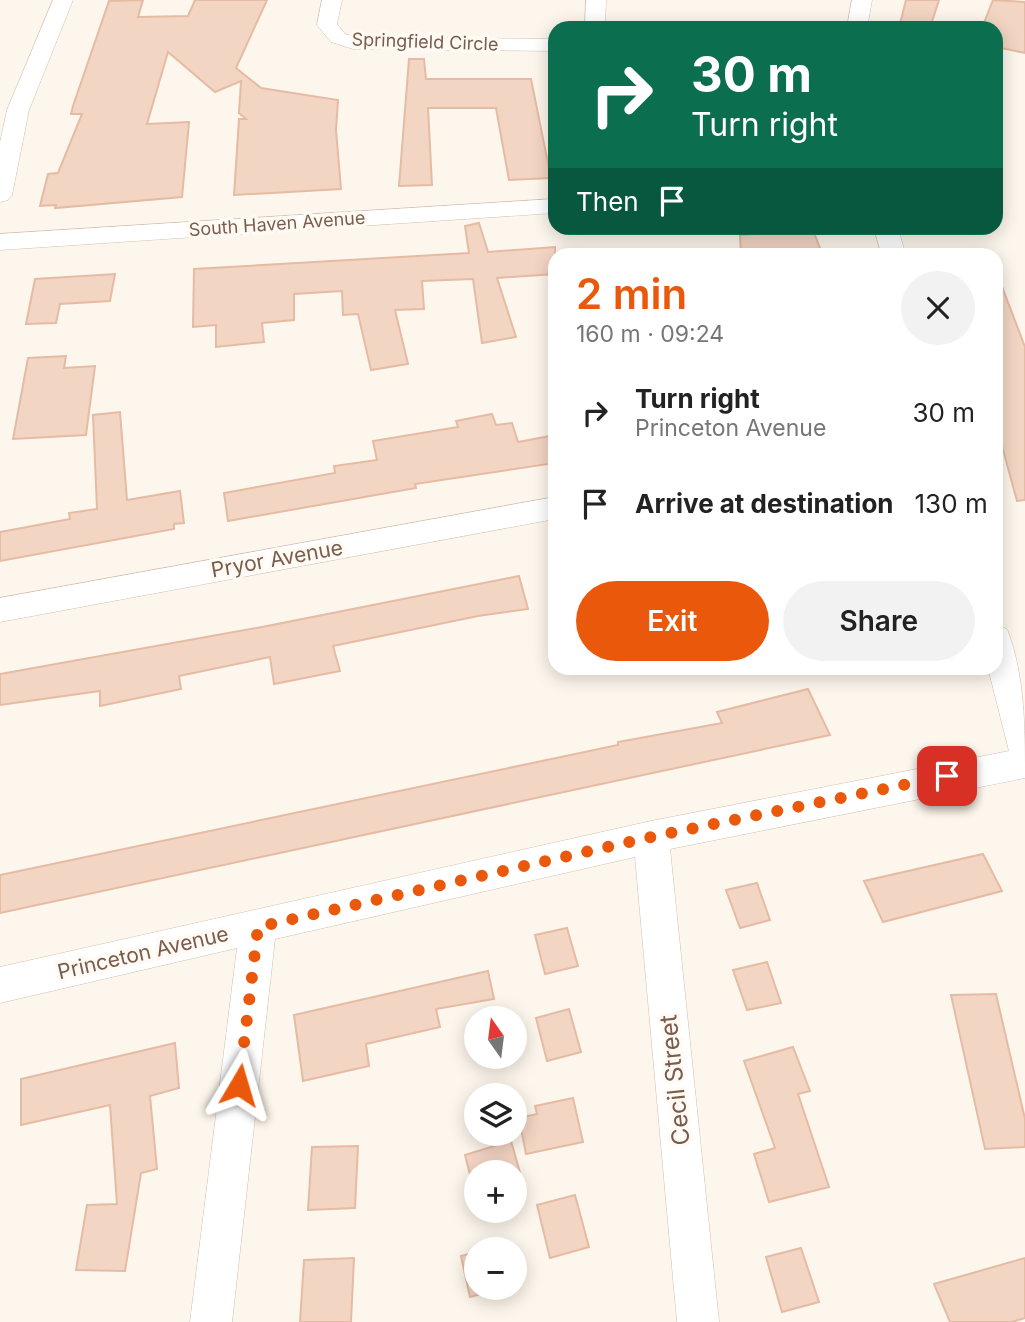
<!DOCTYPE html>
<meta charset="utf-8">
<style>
:root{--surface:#fff;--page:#f2f2f2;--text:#222;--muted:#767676;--accent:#ea580c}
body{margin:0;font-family:Inter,sans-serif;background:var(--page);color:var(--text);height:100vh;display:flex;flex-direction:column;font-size:26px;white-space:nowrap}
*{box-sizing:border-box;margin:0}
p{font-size:23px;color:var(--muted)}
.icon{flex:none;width:38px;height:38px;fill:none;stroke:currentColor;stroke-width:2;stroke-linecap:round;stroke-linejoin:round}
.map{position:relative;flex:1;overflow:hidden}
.drawer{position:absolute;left:548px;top:248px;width:455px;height:427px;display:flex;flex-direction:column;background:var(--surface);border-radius:21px;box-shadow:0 4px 18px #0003}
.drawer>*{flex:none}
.hud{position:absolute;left:548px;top:21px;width:455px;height:214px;border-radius:21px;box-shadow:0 4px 18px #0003;background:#0b6e4f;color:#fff;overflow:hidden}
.needle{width:46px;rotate:346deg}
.controls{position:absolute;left:464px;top:1006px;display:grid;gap:14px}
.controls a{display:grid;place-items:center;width:63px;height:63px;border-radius:50%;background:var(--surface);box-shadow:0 4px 18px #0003;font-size:35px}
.pin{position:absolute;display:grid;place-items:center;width:60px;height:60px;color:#fff;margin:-30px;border-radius:14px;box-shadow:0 4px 10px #0006}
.me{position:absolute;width:77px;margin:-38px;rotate:7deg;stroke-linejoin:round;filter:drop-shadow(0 0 5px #0008)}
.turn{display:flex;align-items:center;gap:24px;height:147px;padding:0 28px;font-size:32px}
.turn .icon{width:91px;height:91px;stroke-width:2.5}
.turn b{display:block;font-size:49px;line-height:60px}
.then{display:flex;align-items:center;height:66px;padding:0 28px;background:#0003;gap:14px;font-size:26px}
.round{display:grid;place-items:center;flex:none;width:74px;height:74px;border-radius:37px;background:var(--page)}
.overview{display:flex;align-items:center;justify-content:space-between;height:119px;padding:0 28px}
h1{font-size:42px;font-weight:600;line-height:52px;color:var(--accent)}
.action{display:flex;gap:14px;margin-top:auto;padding:14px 28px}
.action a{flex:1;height:80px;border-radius:42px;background:var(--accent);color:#fff;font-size:28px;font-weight:600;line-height:80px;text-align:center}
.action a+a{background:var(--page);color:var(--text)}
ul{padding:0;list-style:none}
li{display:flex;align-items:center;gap:21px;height:91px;padding:0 28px}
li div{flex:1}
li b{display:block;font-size:26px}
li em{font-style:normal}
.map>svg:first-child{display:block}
.building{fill:#f3d5c3;stroke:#e6bba3;stroke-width:2}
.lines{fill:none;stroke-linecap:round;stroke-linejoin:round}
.minor-casing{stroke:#d1beb0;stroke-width:1}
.minor{fill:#fff;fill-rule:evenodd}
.route{stroke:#ea580c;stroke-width:12;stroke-dasharray:0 21.6}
.labels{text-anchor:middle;stroke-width:7;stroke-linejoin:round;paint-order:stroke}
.far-street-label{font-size:18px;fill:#7a5c4d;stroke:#fffaf3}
.street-label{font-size:21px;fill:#7a5c4d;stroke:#fffaf3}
.near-street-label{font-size:24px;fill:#7a5c4d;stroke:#fffaf3}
</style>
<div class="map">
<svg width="1025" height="1322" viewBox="0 0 1025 1322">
<rect width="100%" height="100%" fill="#fdf6ec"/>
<path class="building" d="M 143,0 L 138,17 L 188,16 L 195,0 L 267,0 L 236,68 L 261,88 L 338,100 L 336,130 L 341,189 L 234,195 L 239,119 L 246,119 L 239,113 L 241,81 L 215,92 L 168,52 L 147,124 L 189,122 L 182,197 L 55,208 L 56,205 L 40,206 L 48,174 L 58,173 L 82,114 L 71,114 L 73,106 L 109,1 Z
M 906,0 L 939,0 L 930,28 L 899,28 Z
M 993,0 L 1025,2 L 1025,53 L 996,47 L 996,28 L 982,28 Z
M 409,59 L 424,59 L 426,79 L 531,79 L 551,178 L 509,180 L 496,108 L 428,108 L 432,185 L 399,186 Z
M 479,223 L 488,252 L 555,247 L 555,274 L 497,278 L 516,337 L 482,343 L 473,279 L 422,281 L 424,309 L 395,310 L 408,364 L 371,370 L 358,314 L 343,315 L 342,291 L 294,294 L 294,320 L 262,323 L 264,342 L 216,347 L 216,325 L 193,327 L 194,269 L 469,253 L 465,226 Z
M 813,230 L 823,256 L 741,256 L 740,235 Z
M 115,274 L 110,301 L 60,304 L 56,323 L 26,324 L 35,279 Z
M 998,276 L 1025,347 L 1025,500 L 1017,501 L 996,424 L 996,277 Z
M 66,356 L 64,368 L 95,366 L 86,435 L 13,439 L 28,358 Z
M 120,412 L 127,500 L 180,491 L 184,523 L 174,524 L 174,529 L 0,561 L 0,532 L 70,519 L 69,513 L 97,509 L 93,415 Z
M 492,414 L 496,425 L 512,423 L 518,442 L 555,435 L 555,463 L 415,484 L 416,488 L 228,521 L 224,493 L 335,473 L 334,466 L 377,460 L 373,441 L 458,427 L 456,421 Z
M 519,576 L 528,609 L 478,616 L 333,646 L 340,671 L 274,684 L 270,657 L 179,676 L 181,689 L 100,706 L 100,691 L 0,705 L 0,674 L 262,627 Z
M 808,689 L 830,735 L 0,913 L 0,875 L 618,745 L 618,742 L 722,723 L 717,712 Z
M 983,854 L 1002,891 L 883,922 L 864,881 Z
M 757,883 L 770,920 L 740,928 L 726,890 Z
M 567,928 L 578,966 L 545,974 L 535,935 Z
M 767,962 L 781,1003 L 747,1010 L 733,970 Z
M 488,971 L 494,999 L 436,1009 L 440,1027 L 366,1044 L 369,1066 L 303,1081 L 294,1015 Z
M 996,994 L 1025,1119 L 1025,1147 L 985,1149 L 951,995 Z
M 569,1009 L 581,1052 L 547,1061 L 536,1018 Z
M 175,1043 L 179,1088 L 150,1096 L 157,1169 L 141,1173 L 125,1271 L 76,1270 L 87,1205 L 117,1204 L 110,1105 L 21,1125 L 21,1079 Z
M 793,1047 L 810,1091 L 798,1094 L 829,1187 L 769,1202 L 754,1154 L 775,1148 L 744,1061 Z
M 573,1098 L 583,1142 L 526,1154 L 519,1118 L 537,1114 L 535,1106 Z
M 511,1141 L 521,1176 L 514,1178 L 514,1172 L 476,1172 L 474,1190 L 465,1155 Z
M 358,1146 L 355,1208 L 308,1210 L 312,1147 Z
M 575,1195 L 589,1247 L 550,1258 L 537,1205 Z
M 801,1248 L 819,1302 L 782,1312 L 766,1257 Z
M 476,1252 L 476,1288 L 496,1290 L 470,1297 L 461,1256 Z
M 354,1258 L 351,1322 L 300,1322 L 304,1260 Z
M 1025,1258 L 1025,1318 L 1012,1322 L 950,1322 L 934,1284 Z"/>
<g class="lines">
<defs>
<path id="minor" d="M 53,0 L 73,0 L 29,110 L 12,195 L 8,200 L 0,202 L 0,142 L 7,110 Z
M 322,0 L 342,0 L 337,24 L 345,34 L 355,37 L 555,39 L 555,51 L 353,49 L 331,42 L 317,25 Z
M 586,0 L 606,0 L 605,28 L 585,28 Z
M 852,0 L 872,0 L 867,28 L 847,28 Z
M 555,199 L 555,213 L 0,250 L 0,234 Z
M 874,228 L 898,228 L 906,256 L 882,256 Z
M 555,497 L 555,519 L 0,622 L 0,598 Z
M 996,625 L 1007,629 C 1025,675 1025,728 1025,778 L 670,849 L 719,1322 L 677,1322 L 635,857 L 275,939 L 232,1322 L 190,1322 L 237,948 L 0,1003 L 0,967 L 651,821 L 1009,751 L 988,668 L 996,668 Z"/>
</defs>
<use href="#minor" class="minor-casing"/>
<use href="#minor" class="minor"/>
</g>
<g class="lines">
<path class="route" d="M 239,1085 L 258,927 L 651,837 L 947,776"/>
</g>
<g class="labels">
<g class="far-street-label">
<text transform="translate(425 42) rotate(2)" y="6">Springfield Circle</text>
<text transform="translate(277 224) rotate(-4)" y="6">South Haven Avenue</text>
</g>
<g class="street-label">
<text transform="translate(277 559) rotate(-10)" y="7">Pryor Avenue</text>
<text transform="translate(143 953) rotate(-13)" y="7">Princeton Avenue</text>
</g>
<g class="near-street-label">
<text transform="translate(675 1080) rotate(-96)" y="8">Cecil Street</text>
</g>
</g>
</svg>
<div class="controls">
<a><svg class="needle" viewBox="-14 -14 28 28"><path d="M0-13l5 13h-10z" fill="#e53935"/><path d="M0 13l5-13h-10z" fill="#767676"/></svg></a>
<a><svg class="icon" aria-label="layers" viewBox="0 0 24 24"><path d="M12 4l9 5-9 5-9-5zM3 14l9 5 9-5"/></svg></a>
<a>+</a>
<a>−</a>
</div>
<div class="pin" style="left:947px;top:776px;background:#d93025"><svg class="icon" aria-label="arrive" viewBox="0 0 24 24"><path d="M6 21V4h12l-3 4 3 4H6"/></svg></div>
<svg class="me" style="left:239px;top:1085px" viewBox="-20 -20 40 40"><path d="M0-17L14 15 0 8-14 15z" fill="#ea580c" stroke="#fff" stroke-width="4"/></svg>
<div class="hud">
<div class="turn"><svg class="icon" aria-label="right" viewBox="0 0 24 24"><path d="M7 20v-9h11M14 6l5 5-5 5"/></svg><div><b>30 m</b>Turn right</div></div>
<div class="then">Then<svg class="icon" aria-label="arrive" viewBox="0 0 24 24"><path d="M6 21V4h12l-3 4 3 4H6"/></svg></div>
</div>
<section class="drawer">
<div class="overview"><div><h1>2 min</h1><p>160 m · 09:24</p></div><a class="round"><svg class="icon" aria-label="close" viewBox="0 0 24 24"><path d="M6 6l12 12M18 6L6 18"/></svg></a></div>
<ul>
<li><svg class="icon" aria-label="right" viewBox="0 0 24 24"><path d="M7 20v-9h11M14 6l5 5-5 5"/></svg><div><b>Turn right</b><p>Princeton Avenue</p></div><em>30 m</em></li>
<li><svg class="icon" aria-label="arrive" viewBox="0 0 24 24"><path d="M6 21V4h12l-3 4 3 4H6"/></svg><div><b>Arrive at destination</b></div><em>130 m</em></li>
</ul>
<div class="action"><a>Exit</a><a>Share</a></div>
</section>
</div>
